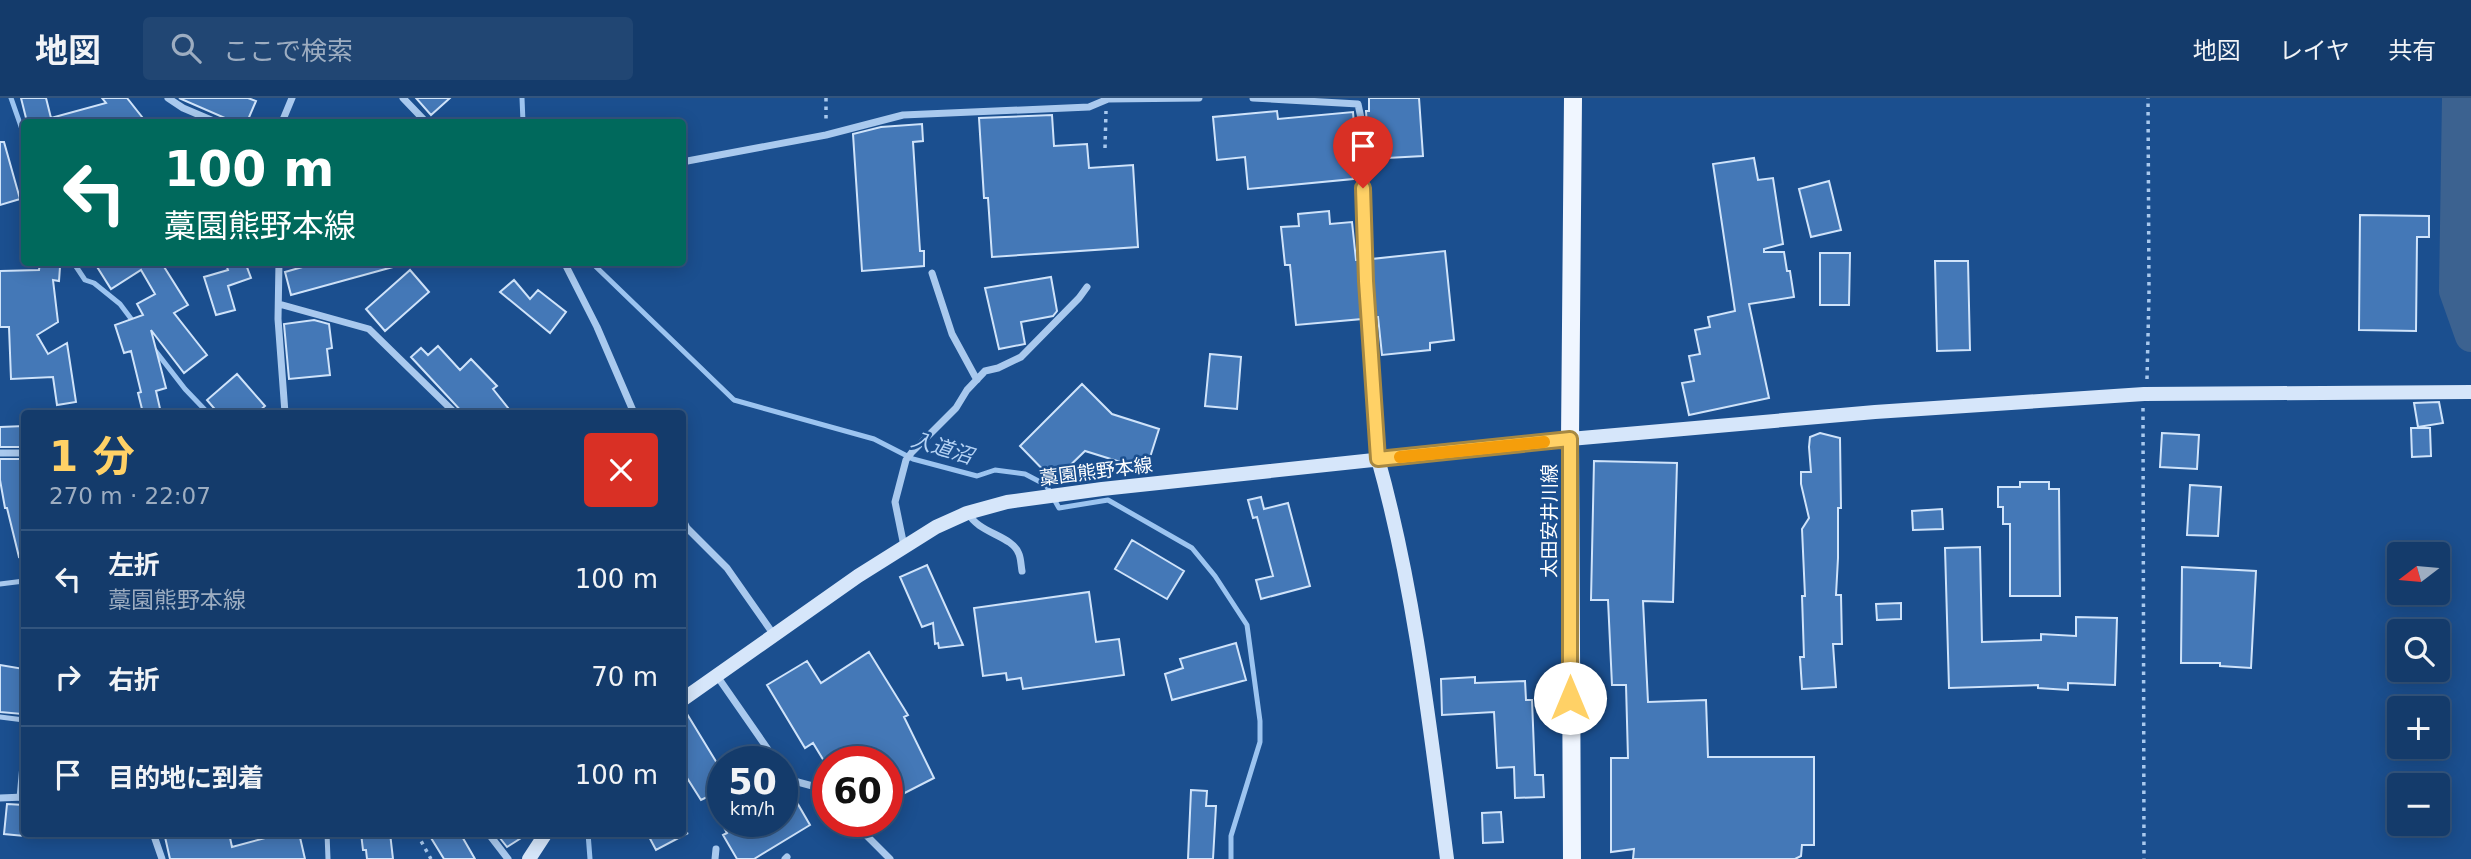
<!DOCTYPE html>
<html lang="ja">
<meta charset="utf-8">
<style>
:root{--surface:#143b6b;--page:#214673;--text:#f1f3f6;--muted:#9dadc1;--line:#33557e;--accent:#ffd166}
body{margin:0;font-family:"DejaVu Sans","Noto Sans JP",sans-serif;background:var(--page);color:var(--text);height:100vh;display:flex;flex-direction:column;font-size:26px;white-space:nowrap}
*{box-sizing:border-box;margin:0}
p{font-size:23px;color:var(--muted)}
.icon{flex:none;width:38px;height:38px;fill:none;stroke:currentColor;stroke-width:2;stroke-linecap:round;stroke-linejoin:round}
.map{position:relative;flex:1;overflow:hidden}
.sheet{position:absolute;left:21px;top:312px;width:665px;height:427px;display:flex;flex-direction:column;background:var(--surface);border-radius:7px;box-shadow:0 4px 18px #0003,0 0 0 2px var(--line)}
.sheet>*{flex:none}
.banner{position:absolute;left:21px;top:21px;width:665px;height:147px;border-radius:7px;box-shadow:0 4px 18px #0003,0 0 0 2px var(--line);background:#00695c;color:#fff;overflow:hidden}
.needle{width:46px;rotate:254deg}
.fabs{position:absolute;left:2387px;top:444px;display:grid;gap:14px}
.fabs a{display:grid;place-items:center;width:63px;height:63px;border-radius:7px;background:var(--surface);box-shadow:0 4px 18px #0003,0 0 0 2px var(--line);font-size:35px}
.speed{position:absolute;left:707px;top:648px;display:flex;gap:14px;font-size:35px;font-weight:700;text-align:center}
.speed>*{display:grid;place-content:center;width:91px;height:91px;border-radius:50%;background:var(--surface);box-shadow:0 4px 18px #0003,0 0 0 2px var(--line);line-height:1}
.speed small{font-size:18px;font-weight:400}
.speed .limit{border:10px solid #d22;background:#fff;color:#111}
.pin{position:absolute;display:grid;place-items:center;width:60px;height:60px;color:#fff;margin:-72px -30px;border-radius:50% 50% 50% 0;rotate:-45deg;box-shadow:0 0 7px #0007}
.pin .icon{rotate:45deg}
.me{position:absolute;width:77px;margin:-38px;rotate:0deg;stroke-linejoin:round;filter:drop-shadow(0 0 5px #0008)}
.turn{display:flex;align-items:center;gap:24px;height:147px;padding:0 28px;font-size:32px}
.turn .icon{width:91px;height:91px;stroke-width:2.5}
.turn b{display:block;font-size:49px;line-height:60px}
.round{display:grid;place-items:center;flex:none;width:74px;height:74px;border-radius:7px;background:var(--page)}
.summary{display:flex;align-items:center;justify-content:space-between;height:119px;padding:0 28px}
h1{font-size:42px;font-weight:700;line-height:52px;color:var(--accent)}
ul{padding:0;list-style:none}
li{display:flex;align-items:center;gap:21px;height:98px;padding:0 28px;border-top:2px solid var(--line)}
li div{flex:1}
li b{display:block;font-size:26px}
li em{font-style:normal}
header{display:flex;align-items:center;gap:42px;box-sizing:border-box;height:98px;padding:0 35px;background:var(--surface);border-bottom:2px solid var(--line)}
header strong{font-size:33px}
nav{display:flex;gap:38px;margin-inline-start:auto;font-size:24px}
.search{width:490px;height:63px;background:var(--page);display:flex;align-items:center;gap:18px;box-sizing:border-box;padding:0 24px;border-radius:7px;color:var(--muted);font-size:26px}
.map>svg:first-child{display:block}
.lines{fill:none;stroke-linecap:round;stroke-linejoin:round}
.stream{stroke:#9cc4f0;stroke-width:5}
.river{stroke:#3c6290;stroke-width:32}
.building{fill:#4478b7;stroke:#cfe3fa;stroke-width:2}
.path{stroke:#a9c9ee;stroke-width:3.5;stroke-dasharray:3.5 5;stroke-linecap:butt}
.lane{stroke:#a9c9ee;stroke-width:5}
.street{stroke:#a9c9ee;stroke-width:7}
.secondary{stroke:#d6e6fa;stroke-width:14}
.primary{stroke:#f0f6ff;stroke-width:18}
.route-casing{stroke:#a68842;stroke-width:18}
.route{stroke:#ffd166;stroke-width:12}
.slow{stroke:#f59e0b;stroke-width:12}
.labels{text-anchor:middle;stroke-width:5;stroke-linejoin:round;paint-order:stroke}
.street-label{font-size:19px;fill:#fff;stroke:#1b4f8f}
.water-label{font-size:21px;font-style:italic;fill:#b5d3f5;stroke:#1b4f8f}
</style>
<header>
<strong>地図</strong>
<div class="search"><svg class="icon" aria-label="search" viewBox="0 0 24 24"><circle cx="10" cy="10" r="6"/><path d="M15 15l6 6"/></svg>ここで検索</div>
<nav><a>地図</a><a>レイヤ</a><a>共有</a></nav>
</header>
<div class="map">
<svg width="2471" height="761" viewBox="0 0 2471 761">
<rect width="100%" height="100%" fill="#1b4f8f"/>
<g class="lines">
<path class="stream" d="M 11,0 L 24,37
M 522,0 L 523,24
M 73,164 L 85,182 L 94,185 L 120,206 L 135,226
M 591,164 L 734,302 L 874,341 L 913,361 L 977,378 L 995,372 L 1025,376 L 1046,387 L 1059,410 L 1108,402 L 1192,450 L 1215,478 L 1247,527 L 1260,623 L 1260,644 L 1231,738 L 1231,761
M 154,251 L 185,291 L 208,315
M 588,735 L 590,761"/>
<path class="river" d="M 2458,0 L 2455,193 L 2471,238"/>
</g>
<path class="building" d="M 21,0 L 46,0 L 51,20 L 106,5 L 102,0 L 127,0 L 146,24 L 27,24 Z
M 179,0 L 248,0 L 256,3 L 247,24 L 234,24 Z
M 416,0 L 450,0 L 431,17 Z
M 1369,0 L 1419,0 L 1423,58 L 1369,61 L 1366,13 L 1369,13 Z
M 1277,13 L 1278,21 L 1353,14 L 1357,62 L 1351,62 L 1353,81 L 1248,91 L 1245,59 L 1217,62 L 1213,19 Z
M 1052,17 L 1054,48 L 1087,46 L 1089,70 L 1133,67 L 1138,149 L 992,159 L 988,100 L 984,100 L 979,20 Z
M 922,26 L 923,43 L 913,44 L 920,153 L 924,153 L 924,168 L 862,173 L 853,36 L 881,29 Z
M 0,44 L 4,44 L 20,101 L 0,107 Z
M 1754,60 L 1758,82 L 1773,80 L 1783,146 L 1764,151 L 1764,154 L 1784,154 L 1787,173 L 1790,173 L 1794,199 L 1749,206 L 1769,300 L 1689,317 L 1682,285 L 1694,283 L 1689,258 L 1700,256 L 1695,232 L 1710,229 L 1708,219 L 1735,213 L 1713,66 Z
M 1829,83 L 1841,132 L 1811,139 L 1799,91 Z
M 1329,113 L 1330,126 L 1352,124 L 1356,162 L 1359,162 L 1362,221 L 1296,227 L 1290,167 L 1285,167 L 1281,129 L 1299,128 L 1298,116 Z
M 2360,117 L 2429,118 L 2429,139 L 2417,139 L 2416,233 L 2359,232 Z
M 1445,153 L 1454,242 L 1430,245 L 1430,252 L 1382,257 L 1378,219 L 1375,219 L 1372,161 Z
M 1820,155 L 1850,155 L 1849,207 L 1820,207 Z
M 1935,163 L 1968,163 L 1970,252 L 1937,253 Z
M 40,164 L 50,164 L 51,168 L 60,169 L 59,183 L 53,182 L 58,224 L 37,237 L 48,256 L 67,245 L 76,304 L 57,307 L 53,279 L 11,281 L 9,229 L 0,229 L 0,173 L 39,172 Z
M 94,164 L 161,164 L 188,207 L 174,215 L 207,257 L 184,275 L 151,232 L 166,290 L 156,293 L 161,315 L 143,315 L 138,295 L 141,294 L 131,253 L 124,255 L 115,227 L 143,217 L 137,206 L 155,196 L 141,172 L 111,191 Z
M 225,164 L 245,164 L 251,180 L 228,188 L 235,212 L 216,217 L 204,179 L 228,172 Z
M 320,164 L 392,164 L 393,169 L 291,197 L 285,174 Z
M 410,172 L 429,194 L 385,233 L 366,211 Z
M 1051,179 L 1057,213 L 1053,218 L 1021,224 L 1025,246 L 999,251 L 985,190 Z
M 514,182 L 530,201 L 538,192 L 566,214 L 550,235 L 500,194 Z
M 314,222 L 329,226 L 332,250 L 327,251 L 330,277 L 289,281 L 284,226 Z
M 438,248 L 460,272 L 471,261 L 497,288 L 493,291 L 512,315 L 463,315 L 411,259 L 421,250 L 428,257 Z
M 1210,256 L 1241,259 L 1237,311 L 1205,308 Z
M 237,276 L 265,308 L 257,315 L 218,315 L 207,302 Z
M 1082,286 L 1112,316 L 1159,331 L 1146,372 L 1085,353 L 1054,383 L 1020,348 Z
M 2439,304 L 2443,325 L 2418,329 L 2414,305 Z
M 24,328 L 24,349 L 0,349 L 0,329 Z
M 2411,330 L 2430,330 L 2431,358 L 2412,359 Z
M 1820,335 L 1840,340 L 1841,410 L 1838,410 L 1838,460 L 1836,497 L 1841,497 L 1842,546 L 1833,546 L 1836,589 L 1802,591 L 1800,559 L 1804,559 L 1802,498 L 1805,498 L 1802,431 L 1809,420 L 1801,386 L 1801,374 L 1811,374 L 1809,349 L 1810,339 Z
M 2162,335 L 2199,337 L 2197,371 L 2160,369 Z
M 0,361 L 24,361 L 24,458 L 19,459 L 7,410 L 5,410 L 0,382 Z
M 1594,363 L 1677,365 L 1673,504 L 1643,503 L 1648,604 L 1706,602 L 1708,659 L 1814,659 L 1814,747 L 1802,747 L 1801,758 L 1795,761 L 1633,761 L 1634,751 L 1611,754 L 1611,660 L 1628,660 L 1626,587 L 1612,587 L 1608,502 L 1591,502 Z
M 2020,384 L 2049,384 L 2049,391 L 2059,391 L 2060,498 L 2010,498 L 2010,426 L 2003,426 L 2003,409 L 1998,409 L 1998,389 L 2020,389 Z
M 2190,387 L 2221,389 L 2218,438 L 2187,437 Z
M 1261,399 L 1264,411 L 1288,405 L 1310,488 L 1261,501 L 1256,482 L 1273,478 L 1257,419 L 1253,420 L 1248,402 Z
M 1942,411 L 1943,431 L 1913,432 L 1912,413 Z
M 1132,442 L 1184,473 L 1167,501 L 1115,471 Z
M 1980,449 L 1982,544 L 2041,542 L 2041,536 L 2076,538 L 2076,519 L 2117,520 L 2115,587 L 2068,585 L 2068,592 L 2038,590 L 2038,587 L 1949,590 L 1945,450 Z
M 927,467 L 963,547 L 939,550 L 938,545 L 935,546 L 933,525 L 922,529 L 900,479 Z
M 2182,469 L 2256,473 L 2251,570 L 2220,568 L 2220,565 L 2181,565 Z
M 1089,494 L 1096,544 L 1119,541 L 1124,577 L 1023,591 L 1021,580 L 1007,582 L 1006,575 L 983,578 L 974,510 Z
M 1901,505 L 1901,521 L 1877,522 L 1876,506 Z
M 1236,545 L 1246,582 L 1172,602 L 1165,576 L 1183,570 L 1180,561 Z
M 869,554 L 908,617 L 904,619 L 934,680 L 887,704 L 887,663 L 824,663 L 813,645 L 805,650 L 767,587 L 807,563 L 821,585 Z
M 0,567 L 24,571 L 22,616 L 0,614 Z
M 1475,579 L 1475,585 L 1525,583 L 1526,602 L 1532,602 L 1535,677 L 1543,677 L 1544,699 L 1515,700 L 1514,669 L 1497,670 L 1494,614 L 1442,617 L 1441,581 Z
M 684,611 L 723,675 L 723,723 L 782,723 L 782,702 L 792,696 L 810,727 L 754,761 L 737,761 L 723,737 L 727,735 L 707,699 L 701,702 L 682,672 Z
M 1191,692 L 1207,693 L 1206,708 L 1216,708 L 1213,761 L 1188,761 Z
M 7,706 L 24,707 L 24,738 L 4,736 Z
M 1501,714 L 1503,744 L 1483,745 L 1482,715 Z
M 182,735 L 229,735 L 232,749 L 284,735 L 299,735 L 305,761 L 170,761 L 165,739 Z
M 361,735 L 390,735 L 393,761 L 367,761 L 366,752 L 363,752 Z
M 428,735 L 460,735 L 475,761 L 444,761 Z
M 496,735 L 529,735 L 507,749 Z
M 647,735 L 688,735 L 656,752 Z"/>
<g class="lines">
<path class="path" d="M 826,0 L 826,24
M 1105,50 L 1106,13
M 2147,281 L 2149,196 L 2148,0
M 2143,310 L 2144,761
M 420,735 L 421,743 L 431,761"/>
<path class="lane" d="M 0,486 L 24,483
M 0,619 L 24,622
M 19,700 L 24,645
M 327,735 L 328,761"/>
<path class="street" d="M 168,0 L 183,10 L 216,24
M 403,0 L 426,24
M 1253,0 L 1358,6 L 1362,25 L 1366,183 L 1378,361
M 282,24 L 292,0
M 682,64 L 826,37 L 903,17 L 1089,9 L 1108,1 L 1199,0
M 279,164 L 278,221 L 285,315
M 564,164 L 597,229 L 634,315
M 932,175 L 952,236 L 977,282
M 279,206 L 369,231 L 455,315
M 0,355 L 24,355
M 968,415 C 979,436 1012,437 1019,456 C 1021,461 1021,468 1022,473
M 682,420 L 687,430 L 727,470 L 774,537
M 904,448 L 895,404 L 906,362 L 912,354 L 956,310 L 967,292 L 985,273 L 998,270 L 1021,259 L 1079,200 L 1087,189
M 717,578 L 776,663
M 782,672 L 794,683 L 820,690 L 828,698
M 0,700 L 24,699
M 852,723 L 890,761
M 153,735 L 162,761
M 488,735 L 508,761
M 715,761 L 716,751
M 785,761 L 787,759"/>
<path class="secondary" d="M 1378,361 C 1414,489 1430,629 1447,761
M 682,602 L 858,478 L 936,429 L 967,415 L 1007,404 L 1102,391 L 1570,341 L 1875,314 L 2144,296 L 2471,294
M 529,761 L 546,735"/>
<path class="primary" d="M 1572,761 L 1570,341 L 1573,0"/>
</g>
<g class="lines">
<defs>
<path id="route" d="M 1363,90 L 1366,183 L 1378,361 L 1570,341 L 1570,600"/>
</defs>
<use href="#route" class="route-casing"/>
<use href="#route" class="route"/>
<path class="slow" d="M 1400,359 L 1544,344"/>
</g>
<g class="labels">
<g class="street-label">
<text transform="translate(1096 373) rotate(-7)" y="7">藁園熊野本線</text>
<text transform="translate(1549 423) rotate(-90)" y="7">太田安井川線</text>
</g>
<g class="water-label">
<text transform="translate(942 350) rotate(17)" y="7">入道沼</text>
</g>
</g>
</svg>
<div class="fabs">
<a><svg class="needle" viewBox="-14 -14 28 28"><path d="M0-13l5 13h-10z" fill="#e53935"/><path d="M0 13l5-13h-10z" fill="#9dadc1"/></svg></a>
<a><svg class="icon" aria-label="search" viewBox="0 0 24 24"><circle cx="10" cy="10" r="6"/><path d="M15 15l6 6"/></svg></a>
<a>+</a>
<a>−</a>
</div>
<div class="speed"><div>50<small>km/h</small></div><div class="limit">60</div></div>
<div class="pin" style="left:1363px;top:90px;background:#d93025"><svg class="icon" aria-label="arrive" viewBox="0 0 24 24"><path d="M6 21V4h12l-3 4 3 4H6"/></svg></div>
<svg class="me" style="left:1570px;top:600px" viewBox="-20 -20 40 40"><circle r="19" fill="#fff"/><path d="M0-13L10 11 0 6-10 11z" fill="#ffd166"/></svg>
<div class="banner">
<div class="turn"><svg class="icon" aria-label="left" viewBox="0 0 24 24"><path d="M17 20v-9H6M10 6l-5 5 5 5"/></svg><div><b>100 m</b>藁園熊野本線</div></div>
</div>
<section class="sheet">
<div class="summary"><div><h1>1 分</h1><p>270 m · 22:07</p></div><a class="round" style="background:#d93025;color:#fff"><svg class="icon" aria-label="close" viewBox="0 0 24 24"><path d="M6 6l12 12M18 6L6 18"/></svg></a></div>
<ul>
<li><svg class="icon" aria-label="left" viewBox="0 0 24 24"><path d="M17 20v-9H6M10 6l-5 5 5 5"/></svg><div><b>左折</b><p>藁園熊野本線</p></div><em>100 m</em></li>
<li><svg class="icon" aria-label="right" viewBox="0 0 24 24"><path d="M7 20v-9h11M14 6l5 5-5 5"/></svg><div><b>右折</b></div><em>70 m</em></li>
<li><svg class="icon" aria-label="arrive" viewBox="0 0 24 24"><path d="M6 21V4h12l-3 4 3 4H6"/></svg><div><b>目的地に到着</b></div><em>100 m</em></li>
</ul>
</section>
</div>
